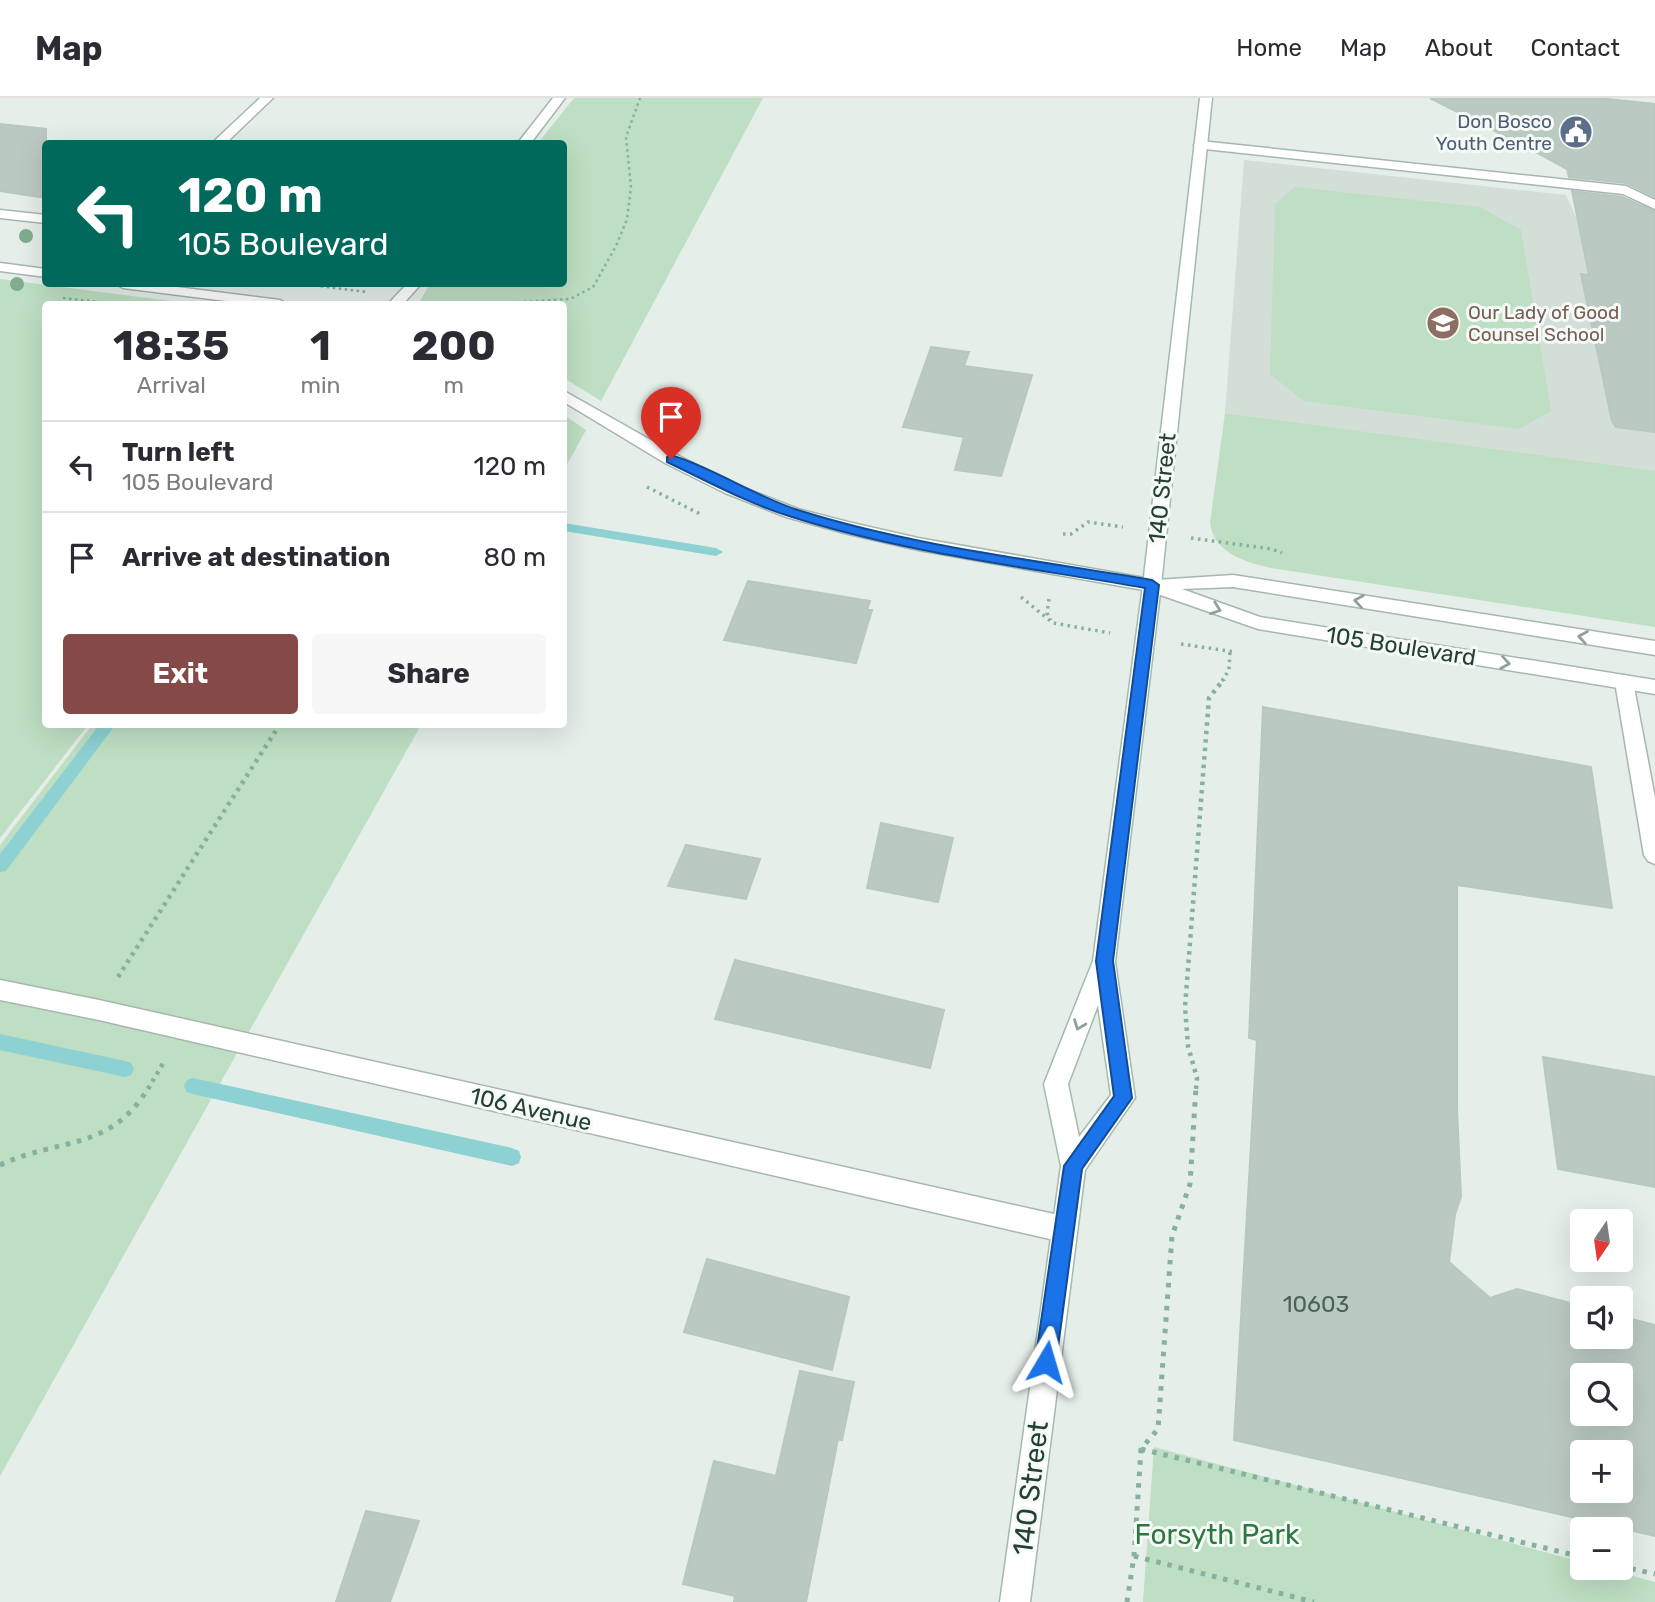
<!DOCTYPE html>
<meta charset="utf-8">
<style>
:root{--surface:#fff;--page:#f7f7f7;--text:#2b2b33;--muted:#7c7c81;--line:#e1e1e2;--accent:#854a47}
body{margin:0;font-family:Rubik,sans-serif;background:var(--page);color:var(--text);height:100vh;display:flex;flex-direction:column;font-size:26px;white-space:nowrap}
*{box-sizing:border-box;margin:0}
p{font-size:23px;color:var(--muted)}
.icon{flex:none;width:38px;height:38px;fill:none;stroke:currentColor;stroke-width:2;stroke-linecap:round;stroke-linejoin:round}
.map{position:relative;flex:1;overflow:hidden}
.sheet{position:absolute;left:42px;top:203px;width:525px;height:427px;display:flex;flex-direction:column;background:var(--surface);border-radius:7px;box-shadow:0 7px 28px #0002}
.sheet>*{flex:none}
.hud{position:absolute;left:42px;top:42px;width:525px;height:147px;border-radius:7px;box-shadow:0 7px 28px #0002;background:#00695c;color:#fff;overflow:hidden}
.needle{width:46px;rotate:193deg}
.controls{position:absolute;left:1570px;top:1111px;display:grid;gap:14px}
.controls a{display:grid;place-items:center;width:63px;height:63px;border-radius:7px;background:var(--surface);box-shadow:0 7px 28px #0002;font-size:35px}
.pin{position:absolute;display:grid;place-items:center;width:60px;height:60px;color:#fff;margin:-72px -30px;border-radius:50% 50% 50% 0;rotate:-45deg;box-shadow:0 0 7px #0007}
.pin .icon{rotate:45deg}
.me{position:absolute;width:77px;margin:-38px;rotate:7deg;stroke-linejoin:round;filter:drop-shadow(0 0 5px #0008)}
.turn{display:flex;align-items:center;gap:24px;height:147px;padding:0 21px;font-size:32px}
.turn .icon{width:91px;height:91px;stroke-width:2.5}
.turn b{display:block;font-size:49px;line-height:60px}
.eta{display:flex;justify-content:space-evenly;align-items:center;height:119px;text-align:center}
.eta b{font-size:42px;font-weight:700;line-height:49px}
.primary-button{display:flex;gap:14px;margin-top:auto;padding:14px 21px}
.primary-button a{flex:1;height:80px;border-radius:7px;background:var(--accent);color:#fff;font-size:28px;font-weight:700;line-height:80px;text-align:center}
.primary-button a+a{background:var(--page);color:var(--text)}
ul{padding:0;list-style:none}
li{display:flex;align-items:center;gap:21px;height:91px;padding:0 21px;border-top:2px solid var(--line)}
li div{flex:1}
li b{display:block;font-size:26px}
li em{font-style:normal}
header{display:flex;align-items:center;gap:42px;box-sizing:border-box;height:98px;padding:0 35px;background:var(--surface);border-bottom:2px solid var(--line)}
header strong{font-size:33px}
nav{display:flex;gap:38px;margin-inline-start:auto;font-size:24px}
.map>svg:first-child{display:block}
.built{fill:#d3ded7}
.green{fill:#bedfc3}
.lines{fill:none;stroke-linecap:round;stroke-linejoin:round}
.stream{fill:#8dd1d2;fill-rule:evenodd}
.building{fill:#bac9c1;stroke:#b7c8bf;stroke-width:2;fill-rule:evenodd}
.service-casing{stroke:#a7b6af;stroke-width:3}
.minor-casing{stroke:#a7b6af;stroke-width:3}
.tertiary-casing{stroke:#a7b6af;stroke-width:3}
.secondary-casing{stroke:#a3baaf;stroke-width:3}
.path-far3{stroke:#85b19e;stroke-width:2.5;stroke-dasharray:2.5 3.5;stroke-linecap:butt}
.path-far2{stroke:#85b19e;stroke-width:3.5;stroke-dasharray:2.5 4.5;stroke-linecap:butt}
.path-far1{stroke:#85b19e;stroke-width:4.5;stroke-dasharray:3.5 5;stroke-linecap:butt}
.path{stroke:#85b19e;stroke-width:5;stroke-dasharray:4.5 7;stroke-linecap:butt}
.service{fill:#fff;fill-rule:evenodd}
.minor{fill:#fff;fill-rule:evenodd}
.tertiary{fill:#fff;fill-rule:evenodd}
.secondary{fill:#fff;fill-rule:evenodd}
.tree{fill:#80ad8d}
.oneway{stroke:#92a09a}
.route{fill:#1a73e8;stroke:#114b97;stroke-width:2}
.labels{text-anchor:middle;stroke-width:6;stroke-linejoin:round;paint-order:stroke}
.far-service-label{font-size:19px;fill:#4e5e75;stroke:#f5faf7;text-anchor:end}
.far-education-label{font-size:19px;fill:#785e54;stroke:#f5faf7;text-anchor:start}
.street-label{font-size:23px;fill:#244035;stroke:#f5faf7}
.near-number-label{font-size:23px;fill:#4a6258}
.near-street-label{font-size:28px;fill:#244035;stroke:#f5faf7}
.near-park-label{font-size:28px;fill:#2d7741;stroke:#f5faf7}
</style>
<header>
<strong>Map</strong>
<nav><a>Home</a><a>Map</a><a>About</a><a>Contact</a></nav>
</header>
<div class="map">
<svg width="1655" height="1504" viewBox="0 0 1655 1504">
<rect width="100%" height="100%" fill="#e5eee9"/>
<path class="built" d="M 1244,62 L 1566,97 L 1580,128 L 1655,136 L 1655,374 L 1225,315 Z"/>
<path class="green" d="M 574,0 L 763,0 L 601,303 L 564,280 L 564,206 L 418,206 L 430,186 L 564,186 L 564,46 L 538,45 Z
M 1295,89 L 1480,109 L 1521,132 L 1551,313 L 1519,331 L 1304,303 L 1270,276 L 1275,106 Z
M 0,181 L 194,206 L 46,206 L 46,626 L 88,627 L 0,740 Z
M 1225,315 L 1655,373 L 1655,529 L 1271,470 C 1245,464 1214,455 1210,425 Z
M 564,317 L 586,332 L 564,372 Z
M 92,627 L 421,627 L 0,1378 L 0,747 Z
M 1154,1349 L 1582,1464 L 1582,1470 L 1603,1470 L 1655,1484 L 1655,1504 L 1143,1504 Z"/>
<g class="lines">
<path class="stream" d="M 564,425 L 716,450 L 723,454 L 716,458 L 564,433 Z
M 100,626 L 116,626 L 6,773 L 0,774 L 0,756 Z
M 0,936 L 125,963 L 131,965 L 134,971 L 131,977 L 125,979 L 0,952 Z
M 193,980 L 512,1050 L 519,1053 L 521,1059 L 519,1065 L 512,1068 L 193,996 L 187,994 L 184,988 L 187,982 Z"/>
</g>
<path class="building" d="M 1430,0 L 1598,0 L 1655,6 L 1655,99 L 1626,85 L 1569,79 L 1567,71 L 1536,54 L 1507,51 L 1505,38 Z
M 0,26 L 46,31 L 46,100 L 0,93 Z
M 1572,93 L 1622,99 L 1655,113 L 1655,334 L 1616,329 L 1612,323 L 1581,176 L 1589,177 Z
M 931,249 L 969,254 L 964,268 L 1032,277 L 1001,378 L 955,372 L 964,339 L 903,329 Z
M 748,483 L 870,503 L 867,512 L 872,512 L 856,565 L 724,542 Z
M 1263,609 L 1591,669 L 1612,810 L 1457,787 L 1457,1010 L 1461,1099 L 1455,1116 L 1449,1164 L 1490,1200 L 1517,1191 L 1582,1208 L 1582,1239 L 1620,1239 L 1620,1218 L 1655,1227 L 1655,1438 L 1234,1342 L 1257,942 L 1249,940 ZM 1582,1278 L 1620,1278 L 1620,1316 L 1582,1316 ZM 1582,1354 L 1620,1354 L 1620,1393 L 1582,1393 Z
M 881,725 L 953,740 L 938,804 L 867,790 Z
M 686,747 L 760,761 L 746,801 L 668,788 Z
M 735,862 L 944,912 L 930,970 L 715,921 Z
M 1543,959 L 1655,979 L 1655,1089 L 1558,1071 Z
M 707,1161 L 849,1199 L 832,1272 L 684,1234 Z
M 800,1273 L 854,1284 L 842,1342 L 838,1341 L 806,1504 L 734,1504 L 735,1498 L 683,1486 L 714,1363 L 776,1378 Z
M 366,1413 L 419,1423 L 390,1504 L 336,1504 Z"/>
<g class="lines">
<defs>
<path id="service" d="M 260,0 L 273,0 L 225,46 L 211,46 Z
M 1200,43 L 1626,88 L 1655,102 L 1655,111 L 1623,96 L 1196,50 L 1194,47 Z
M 0,112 L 46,117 L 46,125 L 0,120 Z
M 1624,577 L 1631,579 L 1633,584 L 1655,700 L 1655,766 L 1648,763 L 1644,757 L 1615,584 L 1617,579 Z"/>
<path id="minor" d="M 553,0 L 565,0 L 530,46 L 517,46 Z
M 407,186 L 421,186 L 403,206 L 388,206 Z
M 0,882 L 99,902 L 1063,1118 L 1072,1122 L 1076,1131 L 1072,1140 L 1063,1144 L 99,922 L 0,902 Z"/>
<path id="tertiary" d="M 0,165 L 46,171 L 46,179 L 0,173 Z
M 116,186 L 153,186 L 280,202 L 287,206 L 250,206 L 123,190 Z
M 564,293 L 677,357 L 737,387 L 798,411 L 848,424 L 918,440 L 1156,482 L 1233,477 L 1655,543 L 1655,557 L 1233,489 L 1182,491 L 1260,519 L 1655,582 L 1655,596 L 1258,531 L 1149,493 L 918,452 L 848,436 L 786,419 L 725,395 L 665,365 L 564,304 Z"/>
<path id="secondary" d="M 1200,0 L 1212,0 L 1161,487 L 1115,864 L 1135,1000 L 1085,1072 L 1030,1504 L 1000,1504 L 1061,1068 L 1044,986 L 1093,863 L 1143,487 ZM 1098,907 L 1111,997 L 1079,1039 L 1068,986 Z"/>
</defs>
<use href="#service" class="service-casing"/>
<use href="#minor" class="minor-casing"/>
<use href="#tertiary" class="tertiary-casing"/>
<use href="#secondary" class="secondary-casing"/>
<path class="path-far3" d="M 303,186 L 367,194
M 63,200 L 100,204
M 488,206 L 570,201 L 593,189 L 616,148 L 627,121 L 631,89 L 626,39 L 640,0"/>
<path class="path-far2" d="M 647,389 L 702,417
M 1063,436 L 1071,436 L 1088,424 L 1123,429
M 1191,440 L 1272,451 L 1282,455
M 1021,499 L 1053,525 L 1110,535
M 1049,501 L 1047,515 L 1051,522
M 1181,546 L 1235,554
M 1222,583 L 1229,572 L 1230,553"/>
<path class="path-far1" d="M 118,879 L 280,626
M 148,991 L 165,962
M 1196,991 L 1197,980 L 1188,948 L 1185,909 L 1209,600 L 1224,581"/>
<path class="path" d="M 0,1067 C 60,1039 110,1054 149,989
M 1141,1351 L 1582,1459
M 1134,1458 L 1314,1504
M 1620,1468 L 1655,1476
M 1127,1504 L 1134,1458 L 1141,1351 L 1158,1331 L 1172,1138 L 1190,1086 L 1196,989"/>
<use href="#service" class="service"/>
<use href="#minor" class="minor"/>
<use href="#tertiary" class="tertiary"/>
<use href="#secondary" class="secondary"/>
</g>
<g class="tree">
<circle cx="26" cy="138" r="7"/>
<circle cx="17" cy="186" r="7"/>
</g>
<defs><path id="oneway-chevron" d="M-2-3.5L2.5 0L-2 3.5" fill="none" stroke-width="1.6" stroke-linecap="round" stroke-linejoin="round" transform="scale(1.75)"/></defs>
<g class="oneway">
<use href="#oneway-chevron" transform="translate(1359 503) rotate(-171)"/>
<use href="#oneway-chevron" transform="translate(1216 511) rotate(20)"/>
<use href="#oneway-chevron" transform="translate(1583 539) rotate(-171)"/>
<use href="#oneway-chevron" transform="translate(1505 565) rotate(9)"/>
<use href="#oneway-chevron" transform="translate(1079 927) rotate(111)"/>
</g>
<path class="route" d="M 671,357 C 714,370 754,398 798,412 C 912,448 1034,462 1152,482 L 1159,487 L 1113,863 L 1132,1000 L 1082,1071 L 1056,1264 L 1053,1271 L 1046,1274 L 1038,1271 L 1035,1264 L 1064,1068 L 1114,998 L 1096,863 L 1145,490 C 1026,469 904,455 789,418 C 747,405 707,383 667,364 L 667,359 Z"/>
<defs>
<symbol id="civic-disc" viewBox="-11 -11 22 22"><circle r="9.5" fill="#5c6f8a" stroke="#f5faf7"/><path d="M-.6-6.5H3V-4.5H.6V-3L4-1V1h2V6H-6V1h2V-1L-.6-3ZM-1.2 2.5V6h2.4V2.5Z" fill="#fff"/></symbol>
<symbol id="school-disc" viewBox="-11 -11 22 22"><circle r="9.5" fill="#8d6e63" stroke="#f5faf7"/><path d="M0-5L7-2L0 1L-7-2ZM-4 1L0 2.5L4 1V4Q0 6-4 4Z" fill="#fff"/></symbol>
</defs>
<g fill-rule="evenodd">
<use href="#civic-disc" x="1557" y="15" width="38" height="38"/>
<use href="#school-disc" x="1424" y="206" width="38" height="38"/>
</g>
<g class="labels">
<g class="far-service-label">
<text x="1552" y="30">Don Bosco<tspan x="1552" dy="22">Youth Centre</tspan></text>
</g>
<g class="far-education-label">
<text x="1468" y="221">Our Lady of Good<tspan x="1468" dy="22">Counsel School</tspan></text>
</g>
<g class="street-label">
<text transform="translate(1162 390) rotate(-84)" y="8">140 Street</text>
<text transform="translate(1401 548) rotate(9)" y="8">105 Boulevard</text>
<text transform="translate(531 1011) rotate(13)" y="8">106 Avenue</text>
</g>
<g class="near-number-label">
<text x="1316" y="1214">10603</text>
</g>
<g class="near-street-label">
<text transform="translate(1030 1390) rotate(-83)" y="10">140 Street</text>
</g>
<g class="near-park-label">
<text x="1217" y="1446">Forsyth Park</text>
</g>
</g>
</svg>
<div class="controls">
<a><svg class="needle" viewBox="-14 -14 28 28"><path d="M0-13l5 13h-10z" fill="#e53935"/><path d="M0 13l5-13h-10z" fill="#7c7c81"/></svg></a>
<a><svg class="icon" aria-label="sound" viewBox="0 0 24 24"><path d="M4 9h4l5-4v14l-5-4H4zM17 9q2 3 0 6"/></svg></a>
<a><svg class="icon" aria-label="search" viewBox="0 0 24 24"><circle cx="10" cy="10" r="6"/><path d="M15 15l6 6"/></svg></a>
<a>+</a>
<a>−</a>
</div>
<div class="pin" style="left:671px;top:361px;background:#d93025"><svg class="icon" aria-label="arrive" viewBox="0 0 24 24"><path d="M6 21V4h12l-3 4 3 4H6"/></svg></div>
<svg class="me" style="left:1046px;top:1264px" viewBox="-20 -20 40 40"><path d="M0-17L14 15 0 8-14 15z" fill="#1a73e8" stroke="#fff" stroke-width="4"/></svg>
<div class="hud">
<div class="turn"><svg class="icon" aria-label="left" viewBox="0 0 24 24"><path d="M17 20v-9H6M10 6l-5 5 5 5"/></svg><div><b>120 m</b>105 Boulevard</div></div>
</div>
<section class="sheet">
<div class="eta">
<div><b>18:35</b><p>Arrival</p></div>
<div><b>1</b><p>min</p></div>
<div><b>200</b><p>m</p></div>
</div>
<ul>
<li><svg class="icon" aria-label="left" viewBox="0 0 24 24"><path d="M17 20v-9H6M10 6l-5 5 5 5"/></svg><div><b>Turn left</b><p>105 Boulevard</p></div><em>120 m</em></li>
<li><svg class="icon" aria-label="arrive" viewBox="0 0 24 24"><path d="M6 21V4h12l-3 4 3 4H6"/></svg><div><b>Arrive at destination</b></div><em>80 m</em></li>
</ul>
<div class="primary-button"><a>Exit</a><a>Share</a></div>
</section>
</div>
